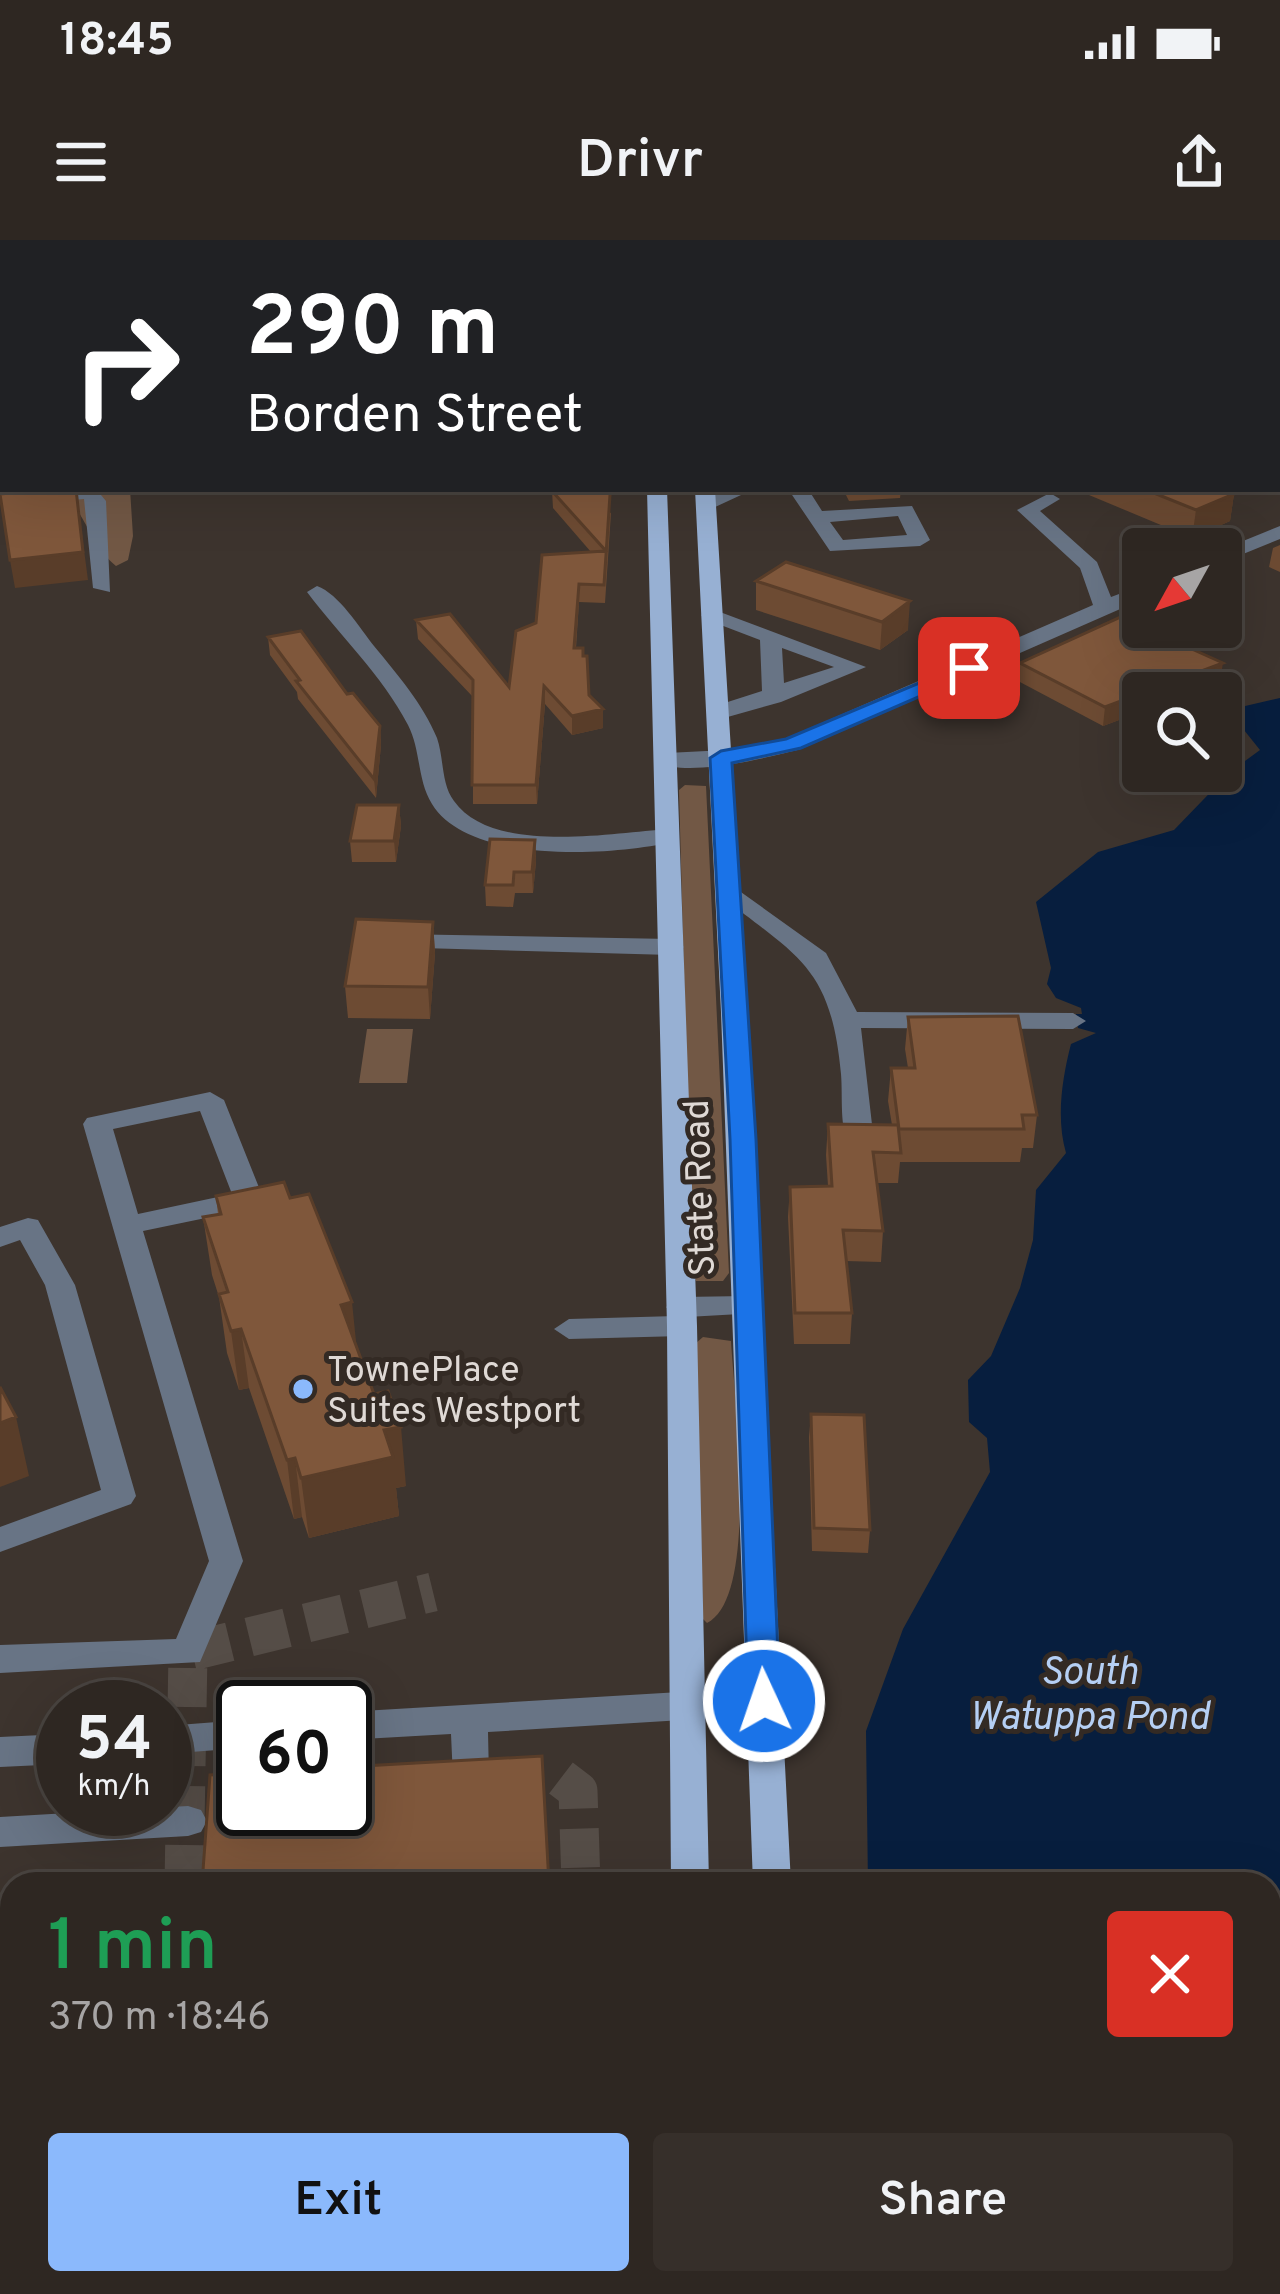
<!DOCTYPE html>
<html lang="en">
<head>
<meta charset="utf-8">
<style>
  :root { --surface:#2e2722; --page:#362f2a; --text:#f1f3f6; --muted:#a7a5a5; --line:#494440; --accent:#8bb9fc }
  body { margin:0; font-family:Overpass,sans-serif; background:var(--page); color:var(--text); height:100vh; display:flex; flex-direction:column; font-size:45px; white-space:nowrap }
  * { box-sizing:border-box; margin:0 }
  p { font-size:39px; color:var(--muted) }
  .icon { flex:none; width:66px; height:66px; fill:none; stroke:currentColor; stroke-width:2; stroke-linecap:round; stroke-linejoin:round }
  .map { position:relative; flex:1; overflow:hidden }
  .side { position:absolute; left:0px; top:1632px; width:1281px; height:423px; display:flex; flex-direction:column; background:var(--surface); border-radius:36px 36px 0 0; box-shadow:0 12px 48px #0002,0 0 0 3px var(--line) }
  .side>* { flex:none }
  .banner { position:absolute; left:0px; top:0px; width:1281px; height:252px; box-shadow:0 12px 48px #0002,0 0 0 3px var(--line); background:#202124; color:#fff; overflow:hidden }
  .needle { width:78px; rotate:230deg }
  .buttons { position:absolute; left:1122px; top:288px; display:grid; gap:24px }
  .buttons a { display:grid; place-items:center; width:120px; height:120px; border-radius:12px; background:var(--surface); box-shadow:0 12px 48px #0002,0 0 0 3px var(--line); font-size:60px }
  .speed { position:absolute; left:36px; top:1440px; display:flex; gap:24px; font-size:60px; font-weight:700; text-align:center }
  .speed>* { display:grid; place-content:center; width:156px; height:156px; border-radius:50%; background:var(--surface); box-shadow:0 12px 48px #0002,0 0 0 3px var(--line); line-height:1 }
  .speed small { font-size:30px; font-weight:400 }
  .speed .limit { border:6px solid #111; border-radius:18px; background:#fff; color:#111 }
  .pin { position:absolute; display:grid; place-items:center; width:102px; height:102px; color:#fff; margin:-51px; border-radius:24px; box-shadow:0 6px 18px #0006 }
  .me { position:absolute; width:132px; margin:-66px; rotate:357deg; stroke-linejoin:round; filter:drop-shadow(0 0 9px #0008) }
  .turn { display:flex; align-items:center; gap:42px; height:252px; padding:0 48px; font-size:54px }
  .turn .icon { width:156px; height:156px; stroke-width:2.5 }
  .turn b { display:block; font-size:84px; line-height:102px }
  .round { display:grid; place-items:center; flex:none; width:126px; height:126px; border-radius:12px; background:var(--page) }
  .head { display:flex; align-items:center; justify-content:space-between; height:204px; padding:0 48px }
  h1 { font-size:72px; font-weight:600; line-height:90px; color:#1e9e55 }
  .action { display:flex; gap:24px; margin-top:auto; padding:24px 48px }
  .action a { flex:1; height:138px; border-radius:12px; background:var(--accent); color:#111; font-size:48px; font-weight:600; line-height:138px; text-align:center }
  .action a+a { background:var(--page); color:var(--text) }
  .status { display:flex; justify-content:space-between; align-items:center; height:84px; padding:0 60px; background:var(--surface); direction:ltr }
  .status svg { height:33px; fill:currentColor }
  header { display:flex; justify-content:space-between; align-items:center; height:156px; padding:0 48px; background:var(--surface); font-size:54px; font-weight:600 }
  .map>svg:first-child { display:block }
  .green { fill:#725845 }
  .water { fill:#071e3e }
  .lines { fill:none; stroke-linecap:round; stroke-linejoin:round }
  .minor-tunnel { stroke:#554d47; stroke-width:39; stroke-dasharray:39 20; stroke-linecap:butt }
  .minor { fill:#687485; fill-rule:evenodd }
  .major { fill:#97b0d3; fill-rule:evenodd }
  .wall { fill:#6d4b33 }
  .shaded-wall { fill:#593d29 }
  .building { fill:#7f573b; stroke:#593d29; stroke-width:3 }
  .route { fill:#1a73e8; stroke:#114b97; stroke-width:3 }
  .poi-dot { fill:#8bb9fc; stroke:#332a24; stroke-width:4.5 }
  .labels { text-anchor:middle; stroke-width:10; stroke-linejoin:round; paint-order:stroke }
  .street-label { font-size:36px; fill:#dfd9d5; stroke:#332a24 }
  .poi-label { font-size:36px; fill:#dfd9d5; stroke:#332a24; text-anchor:start }
  .water-label { font-size:39px; font-style:italic; fill:#b5cff4; stroke:#332a24 }
</style>
</head>
<body>
<div class="status"><b>18:45</b><svg viewBox="0 0 49 12"><path d="M0 12V9h3v3zM5 12V6h3v6zM10 12V3h3v9zM15 12V0h3v12zM26 1h20v11H26zM47 4h2v5h-2z"/></svg></div>
<header><svg class="icon" aria-label="menu" viewBox="0 0 24 24"><path d="M4 6h16M4 12h16M4 18h16"/></svg>Drivr<svg class="icon" aria-label="share" viewBox="0 0 24 24"><path d="M12 15V3M7 8l5-5 5 5M5 13v7h14v-7"/></svg></header>
<div class="map">
<svg width="1280" height="2054" viewBox="0 0 1280 2054">
  <rect width="100%" height="100%" fill="#3d342e"/>
  <path class="green" d="M 57,249 L 130,249 L 133,296 L 128,320 L 116,326 C 90,305 84,267 57,249 Z
    M 685,545 L 706,546 L 729,1033 L 723,1041 L 696,1041 L 692,1033 L 679,550 Z
    M 367,789 L 413,789 L 407,843 L 359,843 Z
    M 703,1097 L 731,1101 C 734,1156 760,1357 707,1383 L 703,1379 L 696,1103 Z"/>
  <path class="water" d="M 1280,458 L 1280,2054 L 1025,2054 L 1018,2043 L 1269,2043 L 1269,1644 L 868,1644 L 866,1491 L 903,1389 L 990,1232 L 987,1198 L 969,1182 L 968,1140 L 991,1116 L 1020,1048 L 1033,1000 L 1036,950 L 1066,913 C 1056,878 1062,839 1071,804 L 1096,793 L 1078,788 L 1076,774 L 1082,774 L 1081,768 L 1056,758 L 1047,744 L 1051,728 L 1036,662 L 1098,612 L 1174,590 L 1230,532 L 1260,510 L 1228,470 Z"/>
  <g class="lines">
    <path class="minor-tunnel" d="M 503,1537 L 557,1535 L 578,1551 L 581,1644
      M 184,1644 L 188,1412 L 433,1352
      M 243,2043 L 253,2054
      M 593,2043 L 593,2054"/>
    <path class="minor" d="M 841,0 L 861,0 L 863,3 L 843,3 Z
      M 1001,0 L 1021,0 L 1023,3 L 1003,3 Z
      M 1278,74 L 1280,74 L 1278,85 Z
      M 3,218 L 3,230 L 0,231 L 0,219 Z
      M 17,249 L 96,249 L 106,261 L 110,352 L 93,348 L 84,259 L 53,262 Z
      M 727,249 L 754,249 L 713,268 L 696,264 Z
      M 788,249 L 808,249 L 822,271 L 912,266 L 930,300 L 920,306 L 830,311 ZM 898,276 L 907,295 L 843,300 L 830,282 Z
      M 1050,253 L 1060,259 L 1040,271 L 1097,322 L 1111,357 L 1143,345 L 1143,359 L 801,509 C 770,517 680,540 655,520 L 667,513 L 746,509 L 785,499 L 1093,365 L 1080,328 L 1017,270 Z
      M 1280,286 L 1280,299 L 1221,323 L 1221,310 Z
      M 317,346 C 339,354 359,387 374,406 C 397,434 423,464 437,498 C 444,518 441,544 454,561 C 492,615 611,593 668,589 L 677,591 L 677,601 C 615,616 469,625 432,564 C 417,540 421,510 408,485 C 382,435 340,396 307,352 Z
      M 712,369 L 866,427 L 781,462 L 717,480 L 709,478 L 709,468 L 762,451 L 760,400 L 705,379 L 701,375 ZM 782,408 L 834,427 L 784,443 Z
      M 731,645 L 826,713 L 857,772 L 1073,773 L 1086,781 L 1073,789 L 861,788 L 874,902 L 870,908 L 850,908 C 839,888 843,857 841,834 C 831,728 800,718 722,657 L 719,652 L 722,647 Z
      M 395,694 L 671,699 L 684,707 L 671,715 L 386,707 L 382,702 L 386,697 Z
      M 210,852 L 224,860 L 264,960 L 249,969 L 143,991 L 243,1321 L 200,1422 L 0,1433 L 0,1405 L 176,1399 L 209,1321 L 83,884 L 87,878 ZM 200,871 L 232,954 L 138,974 L 113,889 Z
      M 28,978 L 38,980 L 75,1045 L 136,1256 L 131,1264 L 0,1312 L 0,1287 L 101,1250 L 45,1045 L 20,1000 L 0,1007 L 0,987 Z
      M 747,1056 L 758,1059 L 762,1066 L 758,1073 L 687,1077 L 697,1086 L 682,1096 L 569,1099 L 554,1089 L 569,1079 L 676,1076 L 666,1067 L 681,1057 Z
      M 764,1447 L 777,1451 L 782,1461 L 777,1471 L 764,1475 L 488,1492 L 489,1538 L 484,1549 L 471,1553 L 458,1549 L 453,1538 L 451,1494 L 345,1500 L 345,1472 Z
      M 243,1480 L 243,1508 L 165,1514 L 165,1486 Z
      M 63,1494 L 63,1524 L 0,1527 L 0,1497 Z
      M 188,1566 L 201,1570 L 207,1581 L 201,1592 L 188,1596 L 0,1607 L 0,1577 Z
      M 0,1748 L 12,1752 L 12,1796 L 0,1791 Z
      M 842,2043 L 886,2043 L 887,2054 L 843,2054 Z
      M 890,2043 L 937,2043 L 942,2054 L 895,2054 Z"/>
    <path class="major" d="M 637,0 L 653,0 L 653,3 L 637,3 Z
      M 681,0 L 697,0 L 697,3 L 681,3 Z
      M 647,249 L 667,249 L 697,1086 L 709,1644 L 671,1644 L 667,1086 Z
      M 695,249 L 715,249 L 747,772 L 791,1644 L 753,1644 L 721,772 Z
      M 669,2043 L 713,2043 L 714,2054 L 670,2054 Z
      M 775,2043 L 819,2043 L 820,2054 L 776,2054 Z"/>
  </g>
  <path class="wall" d="M 843,249 L 901,249 L 900,258 L 849,261 Z
    M 1089,249 L 1223,249 L 1234,254 L 1230,281 L 1192,298 L 1089,255 Z
    M 552,251 L 611,273 L 605,363 L 579,362 L 576,408 L 589,455 L 603,488 L 572,495 L 545,464 L 537,564 L 473,564 L 473,457 L 418,399 L 416,380 L 509,447 L 536,383 L 591,312 L 553,268 Z
    M 1280,305 L 1280,332 L 1269,327 L 1273,308 Z
    M 756,341 L 908,390 L 880,410 L 756,370 Z
    M 268,397 L 347,454 L 380,486 L 381,505 L 376,558 L 298,459 L 297,452 L 270,415 Z
    M 1020,423 L 1220,441 L 1143,453 L 1143,471 L 1103,486 L 1018,441 Z
    M 399,565 L 401,586 L 396,622 L 352,622 L 350,601 Z
    M 535,600 L 536,621 L 533,653 L 515,653 L 513,667 L 486,666 L 485,645 Z
    M 433,682 L 435,713 L 430,779 L 348,778 L 345,746 Z
    M 908,777 L 1037,875 L 1033,908 L 1022,908 L 1020,922 L 900,922 L 898,943 L 877,943 L 883,991 L 881,1022 L 846,1021 L 852,1073 L 850,1104 L 794,1104 L 788,977 L 790,947 L 828,946 L 826,915 L 828,884 L 892,885 L 888,861 L 891,828 L 908,828 L 905,809 Z
    M 216,956 L 356,1107 L 406,1246 L 396,1248 L 399,1276 L 309,1298 L 302,1277 L 294,1279 L 249,1148 L 239,1150 L 227,1113 L 219,1057 L 212,1035 L 203,977 L 218,974 Z
    M 811,1174 L 870,1290 L 868,1313 L 812,1311 L 809,1197 Z
    M 305,2043 L 563,2043 L 376,2054 L 307,2054 Z"/>
  <path class="shaded-wall" d="M 76,249 L 88,340 L 15,348 L 10,320 Z
    M 1234,254 L 1230,281 L 1192,298 L 1196,270 Z
    M 910,361 L 908,390 L 880,410 L 882,382 Z
    M 1223,423 L 1220,441 L 1189,453 L 1143,453 L 1143,471 L 1103,486 L 1105,467 Z
    M 544,446 L 545,464 L 537,564 L 536,545 Z
    M 603,469 L 603,488 L 572,495 L 572,476 Z
    M 380,486 L 381,505 L 376,558 L 374,539 Z
    M 399,565 L 401,586 L 396,622 L 394,601 Z
    M 535,600 L 536,621 L 533,653 L 532,632 Z
    M 433,682 L 435,713 L 430,779 L 428,747 Z
    M 352,1062 L 358,1121 L 341,1065 Z
    M 241,1089 L 249,1148 L 239,1150 L 231,1091 Z
    M 16,1177 L 29,1236 L 0,1247 L 0,1183 Z
    M 401,1187 L 406,1246 L 396,1248 L 399,1276 L 309,1298 L 301,1238 L 384,1190 Z
    M 295,1218 L 302,1277 L 294,1279 L 287,1220 Z"/>
  <path class="building" d="M 739,0 L 823,0 L 824,3 L 739,3 Z
    M 51,249 L 76,249 L 83,312 L 10,320 L 0,254 Z
    M 562,249 L 605,249 L 610,255 L 604,345 L 579,344 L 574,408 L 583,408 L 583,416 L 587,416 L 589,455 L 603,469 L 572,476 L 544,446 L 536,545 L 472,545 L 473,440 L 416,380 L 450,374 L 509,447 L 516,391 L 536,383 L 542,315 L 606,311 L 552,251 Z
    M 1144,249 L 1223,249 L 1234,254 L 1196,270 Z
    M 786,322 L 910,361 L 882,382 L 756,341 Z
    M 1123,376 L 1143,385 L 1143,387 L 1223,423 L 1105,467 L 1020,423 Z
    M 301,391 L 347,454 L 353,453 L 380,486 L 374,539 L 296,441 L 300,440 L 268,397 Z
    M 357,565 L 399,565 L 394,601 L 350,601 Z
    M 490,599 L 535,600 L 532,632 L 514,632 L 513,645 L 485,645 Z
    M 356,679 L 433,682 L 428,747 L 345,746 Z
    M 1018,776 L 1037,875 L 1022,875 L 1024,889 L 899,889 L 891,828 L 915,828 L 908,777 Z
    M 828,884 L 898,885 L 901,913 L 873,912 L 883,991 L 843,990 L 852,1073 L 795,1073 L 790,947 L 832,946 Z
    M 284,942 L 290,958 L 309,954 L 352,1062 L 341,1065 L 374,1154 L 388,1151 L 401,1187 L 384,1190 L 393,1217 L 301,1238 L 295,1218 L 287,1220 L 241,1089 L 231,1091 L 219,1054 L 228,1052 L 203,977 L 221,974 L 216,956 Z
    M 0,1147 L 16,1177 L 0,1183 Z
    M 811,1174 L 864,1175 L 870,1290 L 814,1288 Z
    M 542,1516 L 549,1644 L 202,1644 L 210,1535 L 243,1533 L 243,1569 L 345,1569 L 345,1527 Z
    M 401,2043 L 563,2043 L 564,2054 L 401,2054 Z"/>
  <path class="route" d="M 969,422 L 979,428 L 976,432 L 801,508 L 732,523 L 756,899 L 780,1461 L 776,1470 L 764,1473 L 753,1470 L 748,1461 L 730,899 L 710,518 L 721,511 L 786,499 Z"/>
  <circle class="poi-dot" cx="303" cy="1149" r="12"/>
  <g class="labels">
    <g class="street-label">
      <text transform="translate(698 948) rotate(-92)" y="13">State Road</text>
    </g>
    <g class="poi-label">
      <text x="327" y="1141">TownePlace<tspan x="327" dy="41">Suites Westport</tspan></text>
    </g>
    <g class="water-label">
      <text x="1089" y="1444">South<tspan x="1089" dy="45">Watuppa Pond</tspan></text>
    </g>
  </g>
</svg>
<div class="buttons">
<a><svg class="needle" viewBox="-14 -14 28 28"><path d="M0-13l5 13h-10z" fill="#e53935"/><path d="M0 13l5-13h-10z" fill="#a7a5a5"/></svg></a>
<a><svg class="icon" aria-label="search" viewBox="0 0 24 24"><circle cx="10" cy="10" r="6"/><path d="M15 15l6 6"/></svg></a>
</div>
<div class="speed"><div>54<small>km/h</small></div><div class="limit">60</div></div>
<div class="pin" style="left:969px;top:428px;background:#d93025"><svg class="icon" aria-label="arrive" viewBox="0 0 24 24"><path d="M6 21V4h12l-3 4 3 4H6"/></svg></div>
<svg class="me" style="left:764px;top:1461px" viewBox="-20 -20 40 40"><circle r="17" fill="#1a73e8" stroke="#fff" stroke-width="3"/><path d="M0-11L8 9 0 5-8 9z" fill="#fff"/></svg>
<div class="banner">
<div class="turn"><svg class="icon" aria-label="right" viewBox="0 0 24 24"><path d="M7 20v-9h11M14 6l5 5-5 5"/></svg><div><b>290 m</b>Borden Street</div></div>
</div>
<section class="side">
<div class="head"><div><h1>1 min</h1><p>370 m · 18:46</p></div><a class="round" style="background:#d93025;color:#fff"><svg class="icon" aria-label="close" viewBox="0 0 24 24"><path d="M6 6l12 12M18 6L6 18"/></svg></a></div>
<div class="action"><a>Exit</a><a>Share</a></div>
</section>
</div>
</body>
</html>
